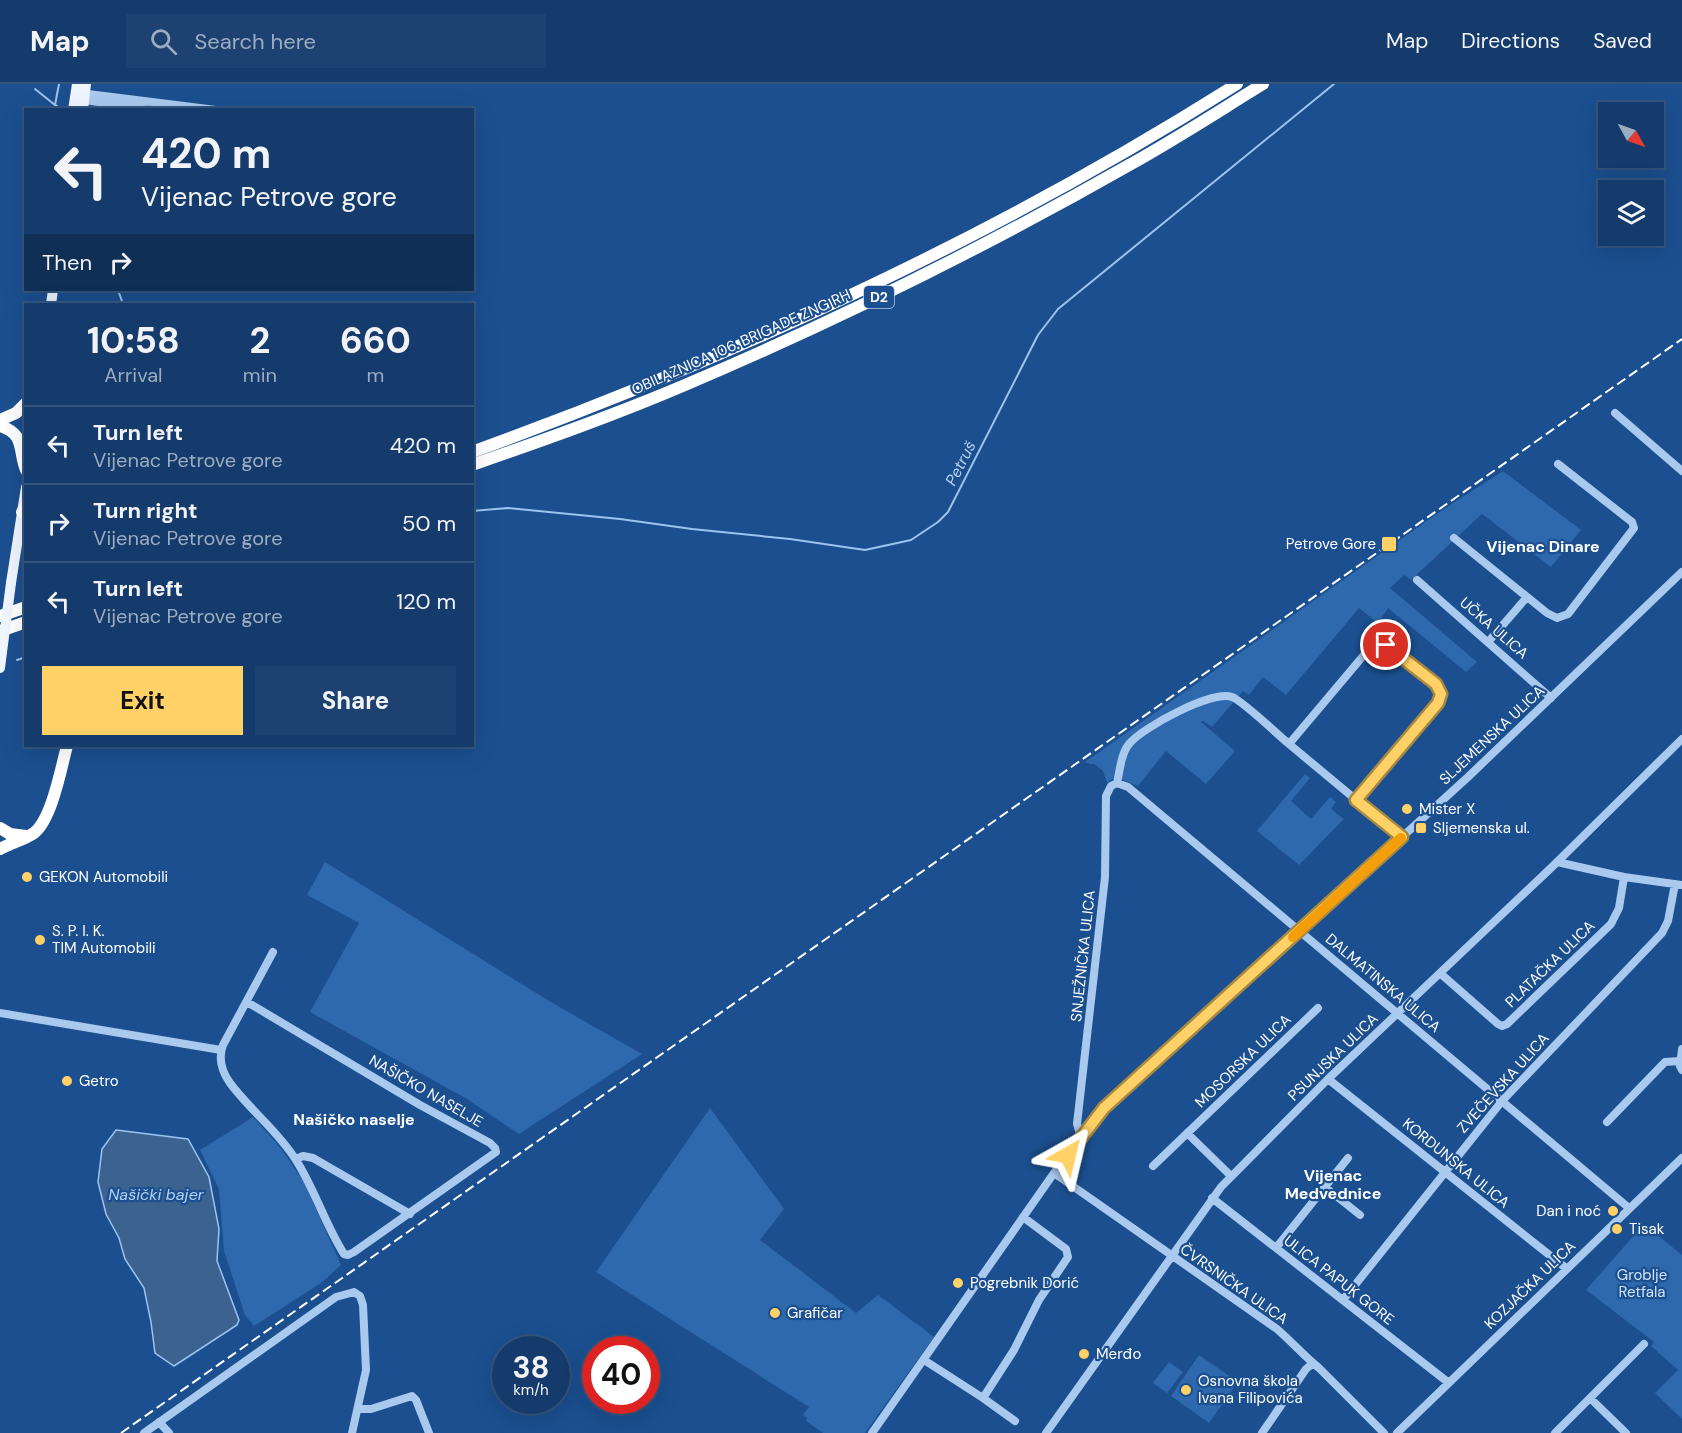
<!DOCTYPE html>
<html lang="en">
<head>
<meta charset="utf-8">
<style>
  :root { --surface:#143b6b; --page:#1d4271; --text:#f1f3f6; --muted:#9dadc1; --line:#33557e; --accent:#ffd166 }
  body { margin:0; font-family:"DM Sans",sans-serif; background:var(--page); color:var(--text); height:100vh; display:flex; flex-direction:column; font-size:22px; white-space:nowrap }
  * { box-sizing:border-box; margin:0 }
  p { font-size:20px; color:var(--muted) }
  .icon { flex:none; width:33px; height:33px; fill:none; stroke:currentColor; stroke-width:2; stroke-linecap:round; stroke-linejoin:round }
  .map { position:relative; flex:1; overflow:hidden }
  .side { position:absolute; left:24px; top:219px; width:450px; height:444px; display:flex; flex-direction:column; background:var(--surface); border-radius:0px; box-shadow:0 6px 24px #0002,0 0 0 2px var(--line) }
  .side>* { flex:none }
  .guide { position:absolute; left:24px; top:24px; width:450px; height:183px; border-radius:0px; box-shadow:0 6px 24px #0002,0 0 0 2px var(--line); background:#143b6b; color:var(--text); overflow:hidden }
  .needle { width:39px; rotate:130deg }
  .fabs { position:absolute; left:1598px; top:18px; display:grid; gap:12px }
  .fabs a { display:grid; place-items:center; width:66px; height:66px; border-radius:0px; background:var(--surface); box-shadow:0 6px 24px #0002,0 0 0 2px var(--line); font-size:30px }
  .speed { position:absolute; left:492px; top:1252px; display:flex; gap:12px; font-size:30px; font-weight:700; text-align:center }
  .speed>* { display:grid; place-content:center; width:78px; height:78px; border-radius:50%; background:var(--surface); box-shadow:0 6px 24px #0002,0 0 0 2px var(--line); line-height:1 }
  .speed small { font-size:15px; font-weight:400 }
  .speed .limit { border:9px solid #d22; background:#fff; color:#111 }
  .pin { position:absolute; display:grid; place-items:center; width:51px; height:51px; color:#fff; margin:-26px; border:3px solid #fff; border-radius:50%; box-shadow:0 2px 6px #0007 }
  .me { position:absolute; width:66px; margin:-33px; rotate:37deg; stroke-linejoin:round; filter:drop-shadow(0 0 4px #0008) }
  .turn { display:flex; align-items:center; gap:21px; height:126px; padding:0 18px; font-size:27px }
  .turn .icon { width:78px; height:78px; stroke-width:2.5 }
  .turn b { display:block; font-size:42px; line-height:51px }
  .then { display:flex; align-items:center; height:57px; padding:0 18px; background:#0003; gap:12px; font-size:22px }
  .eta { display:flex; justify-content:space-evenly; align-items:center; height:102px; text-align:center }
  .eta b { font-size:36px; font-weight:700; line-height:42px }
  .button { display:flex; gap:12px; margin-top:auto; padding:12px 18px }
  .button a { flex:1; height:69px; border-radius:0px; background:var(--accent); color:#111; font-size:24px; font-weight:700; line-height:69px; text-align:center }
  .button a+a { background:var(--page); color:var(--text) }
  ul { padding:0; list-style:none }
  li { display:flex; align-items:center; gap:18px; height:78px; padding:0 18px; border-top:2px solid var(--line) }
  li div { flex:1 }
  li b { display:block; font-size:22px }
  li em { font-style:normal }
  header { display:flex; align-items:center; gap:36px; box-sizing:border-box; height:84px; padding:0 30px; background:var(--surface); border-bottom:2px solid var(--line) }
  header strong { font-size:28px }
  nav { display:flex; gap:33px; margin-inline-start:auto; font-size:21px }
  .search { width:420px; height:54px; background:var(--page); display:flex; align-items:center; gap:15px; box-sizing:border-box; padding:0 21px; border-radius:0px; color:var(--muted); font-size:22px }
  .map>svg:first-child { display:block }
  .green { fill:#2e69ad }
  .water { fill:#3c6290; stroke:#9cc4f0; stroke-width:1.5 }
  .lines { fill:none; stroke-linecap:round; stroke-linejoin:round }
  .stream { stroke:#9cc4f0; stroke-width:2 }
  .minor { stroke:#a9c9ee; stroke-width:8 }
  .major { stroke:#f0f6ff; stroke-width:10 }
  .highway { stroke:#fff; stroke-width:12 }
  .rail { stroke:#fff; stroke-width:2; stroke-dasharray:10 4.5; stroke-linecap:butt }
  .major-bridge { stroke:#f0f6ff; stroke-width:10 }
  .route-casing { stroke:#a68842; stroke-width:15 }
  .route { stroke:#ffd166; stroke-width:10 }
  .slow { stroke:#f59e0b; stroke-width:10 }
  .poi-dot { fill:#ffd166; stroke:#1b4f8f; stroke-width:2 }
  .labels { text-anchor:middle; stroke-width:4.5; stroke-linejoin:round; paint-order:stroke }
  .shield { fill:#1b4f8f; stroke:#bbcadd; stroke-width:1.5 }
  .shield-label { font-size:14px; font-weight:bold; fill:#fff }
  .street-label { font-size:15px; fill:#fff; stroke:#1b4f8f }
  .poi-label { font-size:15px; fill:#fff; stroke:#1b4f8f; text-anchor:start }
  .park-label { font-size:15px; fill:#cfe3fa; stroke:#1b4f8f }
  .water-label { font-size:16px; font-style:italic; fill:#b5d3f5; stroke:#1b4f8f }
  .neighbourhood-label { font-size:16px; font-weight:bold; fill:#fff; stroke:#1b4f8f }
</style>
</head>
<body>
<header>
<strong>Map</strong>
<div class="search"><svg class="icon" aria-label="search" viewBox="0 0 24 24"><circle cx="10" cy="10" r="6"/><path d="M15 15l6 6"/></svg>Search here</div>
<nav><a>Map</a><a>Directions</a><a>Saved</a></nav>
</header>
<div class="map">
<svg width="1682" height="1349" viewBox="0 0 1682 1349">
  <rect width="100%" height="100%" fill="#1b4f8f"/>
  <path class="green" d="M 1503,387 L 1581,446 L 1551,483 L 1482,430 L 1411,496 L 1404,491 L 1390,504 L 1477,578 L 1466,588 L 1388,524 L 1378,539 L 1359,524 L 1286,611 L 1263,593 L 1249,611 L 1243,607 L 1212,643 L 1203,637 L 1201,638 L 1235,667 L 1206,700 L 1166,667 L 1138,702 L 1116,693 L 1107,699 L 1103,687 L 1094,680 L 1090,680 L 1085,678 L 1441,427 Z
    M 1305,690 L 1310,694 L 1291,717 L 1311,735 L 1330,713 L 1336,718 L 1331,725 L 1344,735 L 1299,781 L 1257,747 Z
    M 325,778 L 549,917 L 642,970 L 519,1050 L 467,1015 L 310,928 L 359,839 L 307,811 Z
    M 710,1024 L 784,1125 L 760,1156 L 856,1229 L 878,1211 L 934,1253 L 865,1349 L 823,1349 L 806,1337 L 807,1334 L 803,1331 L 809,1323 L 596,1188 Z
    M 253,1033 L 280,1063 L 304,1098 L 341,1181 L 321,1199 L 254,1242 L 245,1231 L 224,1167 L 219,1105 L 200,1066 Z
    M 1644,1140 L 1682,1171 L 1682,1335 L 1655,1309 L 1678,1286 L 1651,1262 L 1654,1258 L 1586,1206 Z
    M 1199,1271 L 1238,1298 L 1209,1339 L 1171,1312 Z
    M 1169,1278 L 1183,1288 L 1167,1309 L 1153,1299 Z"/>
  <path class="water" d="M 116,1046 L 188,1055 L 209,1093 L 219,1145 L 217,1177 L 239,1236 L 237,1241 L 174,1282 L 155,1269 L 151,1238 L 144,1204 L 125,1175 L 119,1154 L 106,1130 L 98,1098 L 102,1065 Z"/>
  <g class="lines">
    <path class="stream" d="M 35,5 L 55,21
      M 57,22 L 55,21 L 59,0
      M 118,206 L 123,220
      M 472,427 L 508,424 L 620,435 L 692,445 L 790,455 L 865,466 L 911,456 L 938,438 L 948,428 L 1038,251 L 1058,225 L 1334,0
      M 17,576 L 26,573"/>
    <path class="minor" d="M 80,9 L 216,26
      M 79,15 L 149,26
      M 1615,329 L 1682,387
      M 1454,454 L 1547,529 L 1557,534 L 1568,530 L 1634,444 L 1632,438 L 1558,380
      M 1417,496 L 1551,614
      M 1489,557 L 1527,513
      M 1117,699 L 1128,703 L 1629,1124
      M 1117,699 C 1120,686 1121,670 1129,660 C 1143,643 1212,606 1232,613 C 1243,617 1278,651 1289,660
      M 1356,716 L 1441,615 L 1439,605 L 1436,600 L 1386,561 L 1375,561 L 1369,565 L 1289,660 C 1326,691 1364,722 1402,754
      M 1557,778 L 1624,793 L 1682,801
      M 1441,890 L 1498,940 L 1502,942 L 1507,940 L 1611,840 L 1619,824 L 1624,793
      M 247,918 L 420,1021 L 490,1059 L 495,1064 L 496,1068 L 354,1168 L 348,1171 L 344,1170 C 325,1140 315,1106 296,1076 C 278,1047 250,1026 230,999 C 222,988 218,975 223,961 L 273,868
      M 0,929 L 221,966
      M 1682,965 L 1680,982 L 1682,986
      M 1328,995 L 1567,1185
      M 1607,1038 L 1665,978 L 1680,977
      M 1187,1049 L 1231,1092
      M 1081,1053 L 1077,1040 L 1105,793 L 1106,712 L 1111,702 L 1117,699
      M 296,1075 L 303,1072 L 313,1074 L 410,1130
      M 1153,1082 L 1318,924
      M 1054,1089 L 1277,1245 C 1292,1258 1305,1273 1319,1284 L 1384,1349
      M 1325,1103 L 1360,1131
      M 1212,1114 L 1449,1299
      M 1276,1164 L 1348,1074
      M 1343,1216 L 1502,1017 L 1662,849 L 1668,837 L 1675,800
      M 924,1276 L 983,1314 L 1014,1266 L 1039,1216 L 1068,1173 L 1066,1165 L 1023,1133
      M 983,1314 L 1015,1337
      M 1590,1314 L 1626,1349
      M 359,1325 L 371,1325 L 412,1312 L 416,1316 L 429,1349
      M 159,1338 L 169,1349
      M 144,1349 L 336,1213 L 354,1208 L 360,1212 L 363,1221 L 366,1286 L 352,1349
      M 872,1349 L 1054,1089 L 1104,1024 L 1468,693 L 1682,488
      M 1046,1349 L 1221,1103 L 1328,995 L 1552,783 L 1682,655
      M 1262,1349 L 1306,1285 L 1312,1280
      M 1397,1349 L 1682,1074
      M 1555,1349 L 1644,1260"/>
    <path class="major" d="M 73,26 L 77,0
      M 83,26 L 86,0
      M 51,220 L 53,206
      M 11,499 L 26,403
      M 0,584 L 2,568"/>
    <path class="highway" d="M 0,336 L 16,329 L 26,319
      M 0,342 C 26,350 18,367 26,386
      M 472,368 C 739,271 997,152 1237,0
      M 472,381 C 544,356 615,331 685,301 C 838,236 987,162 1131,80 C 1176,55 1219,27 1263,0
      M 22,428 L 26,422
      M 0,532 L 26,523
      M 0,547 L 26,538
      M 0,744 L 10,750 L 26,752
      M 0,765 C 10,759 24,756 34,749 C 52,735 61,684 67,662"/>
    <path class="rail" d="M 121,1349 L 1682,255"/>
    <path class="major-bridge" d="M 2,568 L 11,499"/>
  </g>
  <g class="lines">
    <g class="route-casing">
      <path id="route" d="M 1068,1071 L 1104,1024 L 1402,753 L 1356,716 L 1438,619 L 1441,610 L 1436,600 L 1386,561"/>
    </g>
    <use href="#route" class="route"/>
    <path class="slow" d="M 1293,853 L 1401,754"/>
  </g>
  <g class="poi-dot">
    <rect x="1381" y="452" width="16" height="16" rx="3"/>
    <circle cx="1407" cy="725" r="6"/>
    <rect x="1415" y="738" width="12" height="12" rx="3"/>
    <circle cx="27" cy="793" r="6"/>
    <circle cx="40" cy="856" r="6"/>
    <circle cx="67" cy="997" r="6"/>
    <circle cx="1613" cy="1127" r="6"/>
    <circle cx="1617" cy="1145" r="6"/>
    <circle cx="958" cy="1199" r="6"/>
    <circle cx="775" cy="1229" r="6"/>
    <circle cx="1084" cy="1270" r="6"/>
    <circle cx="1186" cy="1306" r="6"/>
  </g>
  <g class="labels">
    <rect class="shield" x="864" y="202" width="30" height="22" rx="4.5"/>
    <g class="shield-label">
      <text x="879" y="218">D2</text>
    </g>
    <g class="street-label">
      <text transform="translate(741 258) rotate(-24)" y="5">OBILAZNICA 106. BRIGADE ZNG RH</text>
      <text transform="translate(1494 544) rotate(41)" y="5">UČKA ULICA</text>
      <text transform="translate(1492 651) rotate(-43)" y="5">SLJEMENSKA ULICA</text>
      <text transform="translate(1083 872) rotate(-84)" y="5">SNJEŽNIČKA ULICA</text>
      <text transform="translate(1550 880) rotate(-44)" y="5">PLATAČKA ULICA</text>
      <text transform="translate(1383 899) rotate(40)" y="5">DALMATINSKA ULICA</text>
      <text transform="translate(1333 973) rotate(-44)" y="5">PSUNJSKA ULICA</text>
      <text transform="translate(1243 977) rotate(-44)" y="5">MOSORSKA ULICA</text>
      <text transform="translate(1503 999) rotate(-48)" y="5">ZVEČEVSKA ULICA</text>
      <text transform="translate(426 1007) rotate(30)" y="5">NAŠIČKO NASELJE</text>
      <text transform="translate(1456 1079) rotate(39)" y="5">KORDUNSKA ULICA</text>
      <text transform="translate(1339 1196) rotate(38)" y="5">ULICA PAPUK GORE</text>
      <text transform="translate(1234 1200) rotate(35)" y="5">ČVRSNIČKA ULICA</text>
      <text transform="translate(1530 1201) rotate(-44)" y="5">KOZJAČKA ULICA</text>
    </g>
    <g class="poi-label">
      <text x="1376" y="465" text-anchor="end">Petrove Gore</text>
      <text x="1419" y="730">Mister X</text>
      <text x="1433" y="749">Sljemenska ul.</text>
      <text x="39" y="798">GEKON Automobili</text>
      <text x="52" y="852">S. P. I. K.<tspan x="52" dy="17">TIM Automobili</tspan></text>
      <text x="79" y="1002">Getro</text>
      <text x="1601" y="1132" text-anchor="end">Dan i noć</text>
      <text x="1629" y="1150">Tisak</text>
      <text x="970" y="1204">Pogrebnik Dorić</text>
      <text x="787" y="1234">Grafičar</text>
      <text x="1096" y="1275">Merđo</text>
      <text x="1198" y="1302">Osnovna škola<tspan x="1198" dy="17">Ivana Filipovića</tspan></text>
    </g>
    <g class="park-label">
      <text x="1642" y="1196">Groblje<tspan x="1642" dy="17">Retfala</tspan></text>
    </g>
    <g class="water-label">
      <text transform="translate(960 379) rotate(-63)" y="6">Petruš</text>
      <text x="156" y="1116">Našički bajer</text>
    </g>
    <g class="neighbourhood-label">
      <text x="1543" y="468">Vijenac Dinare</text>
      <text x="354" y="1041">Našičko naselje</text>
      <text x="1333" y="1097">Vijenac<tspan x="1333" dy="18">Medvednice</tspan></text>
    </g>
  </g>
</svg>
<div class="fabs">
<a><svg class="needle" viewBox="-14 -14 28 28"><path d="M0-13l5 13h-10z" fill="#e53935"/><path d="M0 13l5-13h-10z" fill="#9dadc1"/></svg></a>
<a><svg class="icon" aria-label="layers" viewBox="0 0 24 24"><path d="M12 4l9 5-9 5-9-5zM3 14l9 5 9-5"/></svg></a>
</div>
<div class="speed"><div>38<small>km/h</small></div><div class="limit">40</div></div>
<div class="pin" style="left:1386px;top:561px;background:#d93025"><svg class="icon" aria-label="arrive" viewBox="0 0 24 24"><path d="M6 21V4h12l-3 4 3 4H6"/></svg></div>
<svg class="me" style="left:1068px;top:1071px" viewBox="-20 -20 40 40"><path d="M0-17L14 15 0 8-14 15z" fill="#ffd166" stroke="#fff" stroke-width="4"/></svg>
<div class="guide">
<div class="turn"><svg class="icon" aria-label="left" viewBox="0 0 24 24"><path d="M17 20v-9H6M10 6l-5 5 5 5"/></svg><div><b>420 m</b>Vijenac Petrove gore</div></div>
<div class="then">Then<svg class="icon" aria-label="right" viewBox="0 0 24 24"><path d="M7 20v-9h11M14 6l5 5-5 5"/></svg></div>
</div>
<section class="side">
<div class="eta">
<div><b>10:58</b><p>Arrival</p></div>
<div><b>2</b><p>min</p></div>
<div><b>660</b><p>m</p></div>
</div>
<ul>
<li><svg class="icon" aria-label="left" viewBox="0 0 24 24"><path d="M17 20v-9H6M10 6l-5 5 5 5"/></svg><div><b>Turn left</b><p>Vijenac Petrove gore</p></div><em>420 m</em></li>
<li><svg class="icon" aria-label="right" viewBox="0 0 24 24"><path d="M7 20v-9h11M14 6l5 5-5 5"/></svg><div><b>Turn right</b><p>Vijenac Petrove gore</p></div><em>50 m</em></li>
<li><svg class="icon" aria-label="left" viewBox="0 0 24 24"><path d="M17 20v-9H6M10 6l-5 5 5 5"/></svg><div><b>Turn left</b><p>Vijenac Petrove gore</p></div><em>120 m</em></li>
</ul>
<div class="button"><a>Exit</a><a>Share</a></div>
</section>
</div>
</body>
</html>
